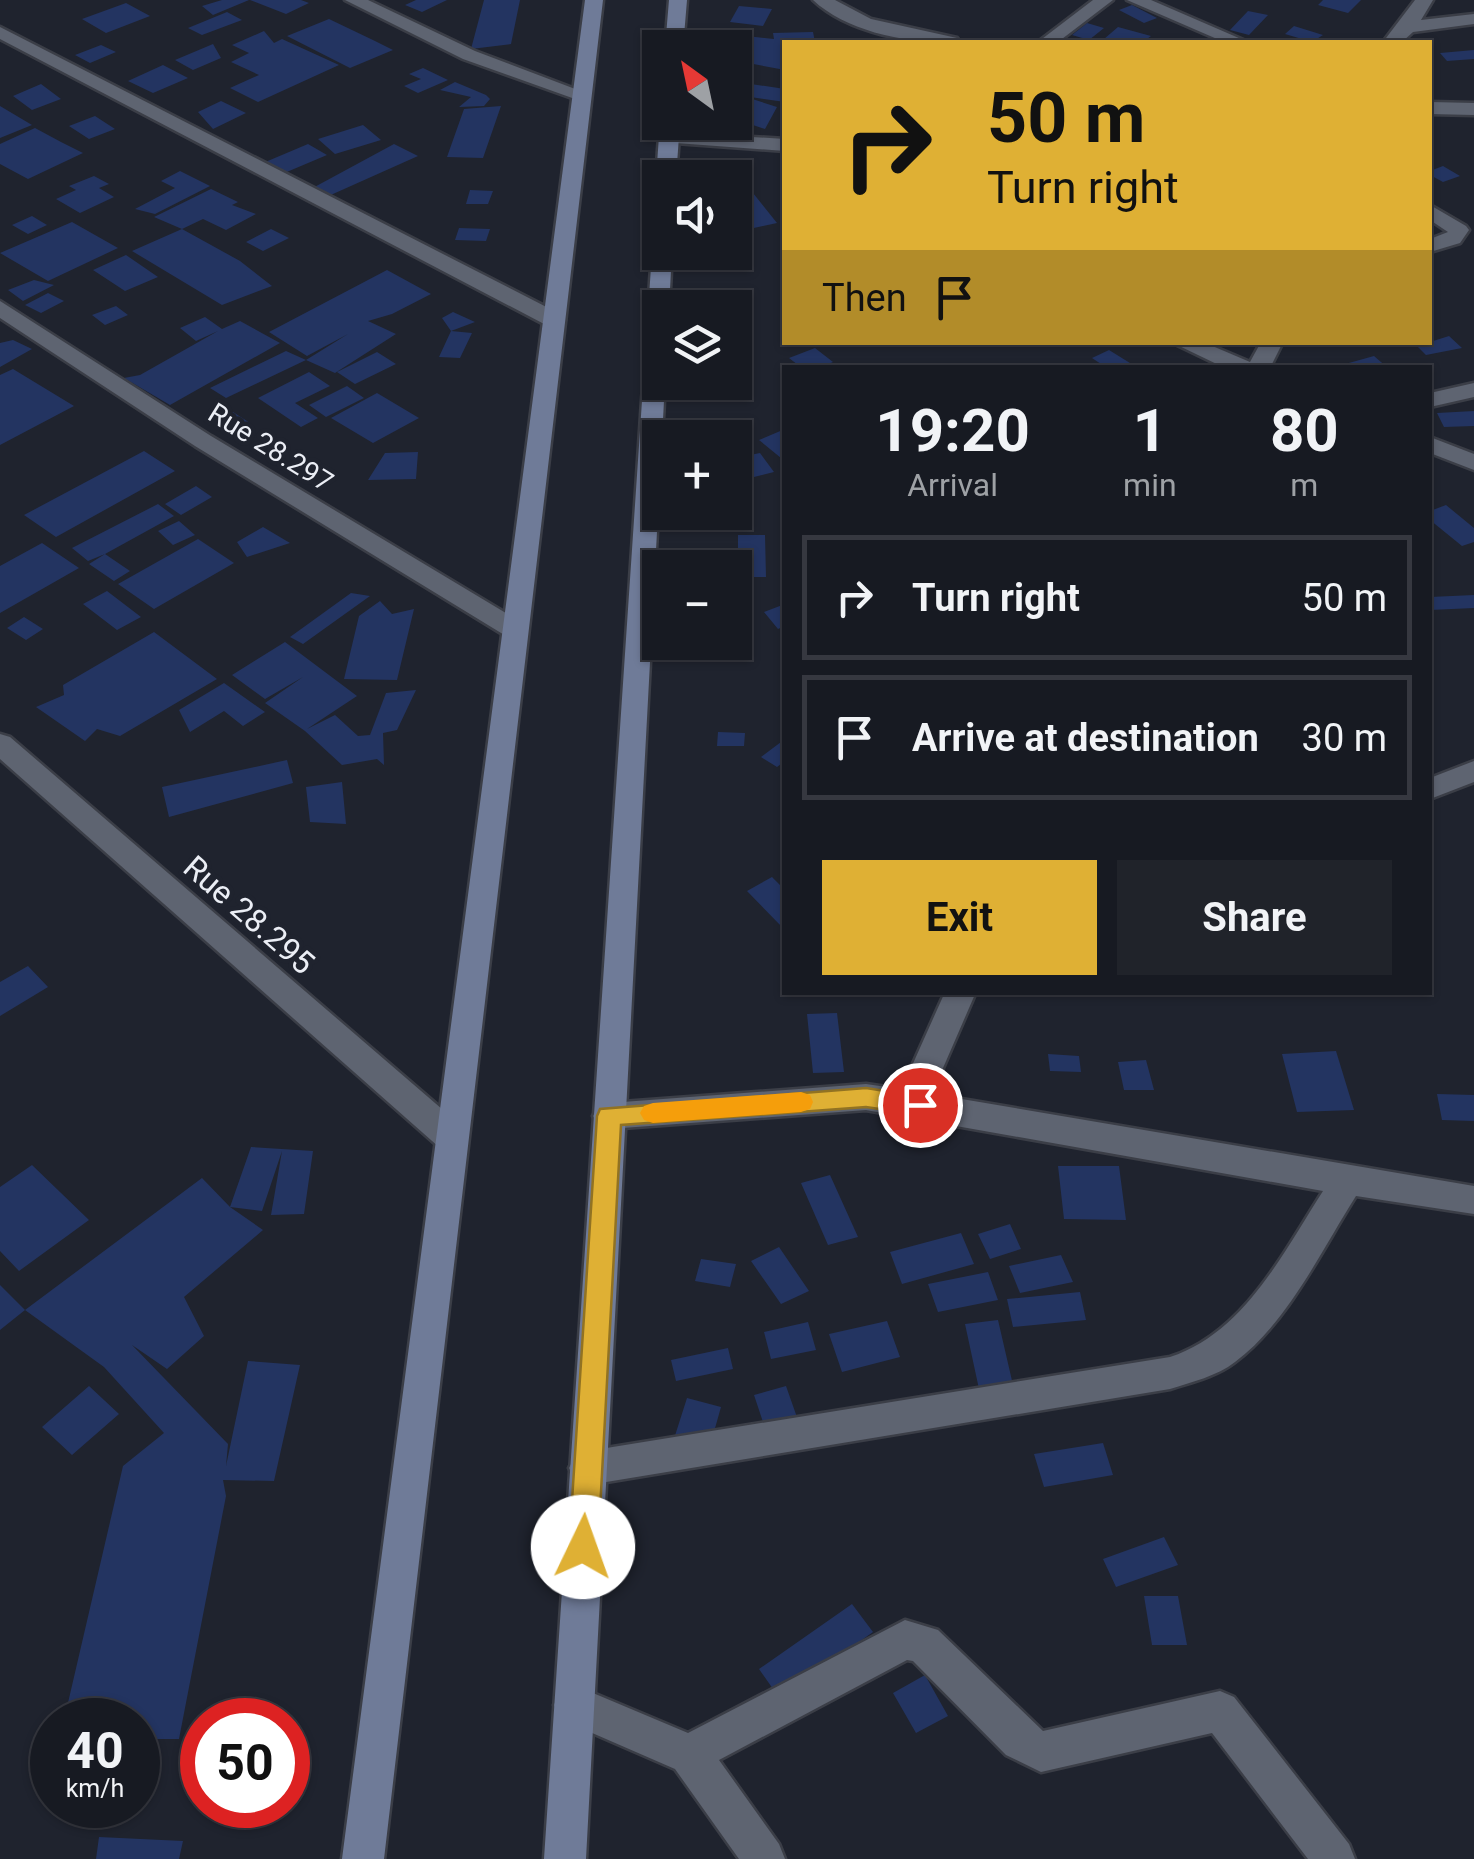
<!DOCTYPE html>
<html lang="en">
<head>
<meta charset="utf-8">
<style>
  :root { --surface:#171a22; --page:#20232a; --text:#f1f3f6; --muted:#9ea1a5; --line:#363840; --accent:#dfb034 }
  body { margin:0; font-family:Roboto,sans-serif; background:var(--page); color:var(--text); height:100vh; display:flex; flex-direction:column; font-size:38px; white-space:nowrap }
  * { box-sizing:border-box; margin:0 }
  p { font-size:32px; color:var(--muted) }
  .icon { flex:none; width:55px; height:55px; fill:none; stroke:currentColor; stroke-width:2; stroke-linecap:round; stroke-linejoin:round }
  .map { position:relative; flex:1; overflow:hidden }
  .sheet { position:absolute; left:782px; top:365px; width:650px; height:630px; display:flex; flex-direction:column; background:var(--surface); border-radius:0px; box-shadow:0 2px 8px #0004,0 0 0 2px var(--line) }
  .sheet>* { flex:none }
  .top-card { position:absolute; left:782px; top:40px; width:650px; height:305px; border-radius:0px; box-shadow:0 2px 8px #0004,0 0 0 2px var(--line); background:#dfb034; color:#111; overflow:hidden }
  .needle { width:65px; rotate:327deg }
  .fabs { position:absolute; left:642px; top:30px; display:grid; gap:20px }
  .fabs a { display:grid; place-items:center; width:110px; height:110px; border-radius:0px; background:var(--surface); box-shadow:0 2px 8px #0004,0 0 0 2px var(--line); font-size:50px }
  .speed { position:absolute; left:30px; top:1698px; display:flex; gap:20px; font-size:50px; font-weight:700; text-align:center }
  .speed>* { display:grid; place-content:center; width:130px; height:130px; border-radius:50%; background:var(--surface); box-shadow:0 2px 8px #0004,0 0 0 2px var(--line); line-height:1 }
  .speed small { font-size:25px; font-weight:400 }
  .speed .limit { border:15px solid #d22; background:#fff; color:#111 }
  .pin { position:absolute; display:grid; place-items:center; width:85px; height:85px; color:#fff; margin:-42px; border:5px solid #fff; border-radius:50%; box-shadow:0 2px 10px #0007 }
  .me { position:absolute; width:110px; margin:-55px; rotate:3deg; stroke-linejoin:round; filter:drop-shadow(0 0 8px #0008) }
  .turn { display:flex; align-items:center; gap:35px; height:210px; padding:0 40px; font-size:45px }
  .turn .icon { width:130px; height:130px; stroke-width:2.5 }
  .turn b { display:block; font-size:70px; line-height:85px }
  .then { display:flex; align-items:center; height:95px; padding:0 40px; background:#0003; gap:20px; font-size:38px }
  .eta { display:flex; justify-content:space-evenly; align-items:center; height:170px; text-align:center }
  .eta b { font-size:60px; font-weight:700; line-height:70px }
  .cta { display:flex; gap:20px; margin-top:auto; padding:20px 40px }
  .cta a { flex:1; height:115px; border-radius:0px; background:var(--accent); color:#111; font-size:40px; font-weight:700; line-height:115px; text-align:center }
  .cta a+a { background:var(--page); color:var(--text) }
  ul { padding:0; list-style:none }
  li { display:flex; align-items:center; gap:30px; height:125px; margin:0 20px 15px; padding:0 20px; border:5px solid var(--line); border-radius:0px }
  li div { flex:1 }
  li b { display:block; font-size:38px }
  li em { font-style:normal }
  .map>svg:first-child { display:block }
  .building { fill:#233461 }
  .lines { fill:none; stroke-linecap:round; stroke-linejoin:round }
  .street-casing { stroke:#3b3e47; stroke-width:5 }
  .secondary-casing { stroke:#3b3e47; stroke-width:5 }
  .street { fill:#5e6471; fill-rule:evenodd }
  .secondary { fill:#6f7b98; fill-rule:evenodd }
  .route { fill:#dfb034; stroke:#917222; stroke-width:2.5 }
  .slow { fill:#f59e0b }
  .labels { text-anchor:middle; stroke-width:9; stroke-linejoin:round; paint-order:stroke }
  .far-street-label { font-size:28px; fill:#ebeef5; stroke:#1f232e }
  .street-label { font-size:32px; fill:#ebeef5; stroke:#1f232e }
</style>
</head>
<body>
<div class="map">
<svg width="1474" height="1859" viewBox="0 0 1474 1859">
  <rect width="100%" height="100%" fill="#1f232e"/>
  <path class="building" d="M 222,0 L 249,0 L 213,15 L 202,6 Z
    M 250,0 L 301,0 L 309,3 L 286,14 Z
    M 416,0 L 447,0 L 422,12 L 405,5 Z
    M 484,0 L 520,0 L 511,44 L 471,49 Z
    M 1323,0 L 1361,0 L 1348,13 L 1318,5 Z
    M 126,3 L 150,16 L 106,33 L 82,19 Z
    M 1132,5 L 1157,18 L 1144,23 L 1119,10 Z
    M 739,6 L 772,9 L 763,26 L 730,22 Z
    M 1248,11 L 1268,15 L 1249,35 L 1230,30 Z
    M 227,12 L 242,20 L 202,35 L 188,28 Z
    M 329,19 L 375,41 L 393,50 L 350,68 L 287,36 Z
    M 1087,23 L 1104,28 L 1089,40 L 1072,35 Z
    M 1294,26 L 1323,35 L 1312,42 L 1285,34 Z
    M 1118,27 L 1151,36 L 1143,42 L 1104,39 Z
    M 264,31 L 274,43 L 282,39 L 339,65 L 258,102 L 230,88 L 259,75 L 231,62 L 249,53 L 232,45 Z
    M 813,32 L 815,42 L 785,42 L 785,70 L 748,63 L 747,36 L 774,39 L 773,33 Z
    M 213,44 L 221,58 L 193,70 L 175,60 Z
    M 101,45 L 116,52 L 90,63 L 75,55 Z
    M 1474,50 L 1474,59 L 1447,61 L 1440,53 Z
    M 163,65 L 188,78 L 153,93 L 128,81 Z
    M 423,68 L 448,80 L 418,93 L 404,86 L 421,79 L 409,74 Z
    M 455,82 L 486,95 L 490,99 L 484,106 L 459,107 L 471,97 L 440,90 Z
    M 41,84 L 61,99 L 32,110 L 13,96 Z
    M 751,84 L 785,89 L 785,102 L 743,96 Z
    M 743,96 L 777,107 L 765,129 L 735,119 Z
    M 221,101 L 246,113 L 213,129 L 198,112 Z
    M 0,106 L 32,125 L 0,138 Z
    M 501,106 L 483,158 L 447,157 L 464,109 Z
    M 95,116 L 115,129 L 89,139 L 69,126 Z
    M 363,125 L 381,140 L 335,154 L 318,139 Z
    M 35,128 L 61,142 L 83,153 L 28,179 L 0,164 L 0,144 Z
    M 308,144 L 327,155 L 282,174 L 263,163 Z
    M 394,144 L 418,156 L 324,198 L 309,190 Z
    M 1443,166 L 1460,176 L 1443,182 L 1430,175 L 1430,171 Z
    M 180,171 L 210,186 L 155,214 L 135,209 L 175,188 L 161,181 Z
    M 94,176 L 109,184 L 99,188 L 114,197 L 80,213 L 56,199 L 76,190 L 69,186 Z
    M 211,189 L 238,202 L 232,205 L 256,214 L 226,230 L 203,219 L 182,229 L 154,217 Z
    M 470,190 L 493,191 L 488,204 L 466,204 Z
    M 753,193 L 777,223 L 740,231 L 735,225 L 735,206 L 741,205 L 735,196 Z
    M 32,216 L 47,225 L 28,234 L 12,225 Z
    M 72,222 L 118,248 L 48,281 L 0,253 Z
    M 459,228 L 490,229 L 486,241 L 455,240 Z
    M 182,229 L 240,261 L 272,286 L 222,305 L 132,251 Z
    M 271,229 L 289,238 L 263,251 L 246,242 Z
    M 126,255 L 158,277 L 125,291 L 93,270 Z
    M 387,270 L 431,294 L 392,314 L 368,321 L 396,334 L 335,373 L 306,360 L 226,398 L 210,388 L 286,351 L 306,360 L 348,334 L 307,356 L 269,332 Z
    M 34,280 L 54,285 L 23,301 L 8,290 Z
    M 48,293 L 64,301 L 41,313 L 25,305 Z
    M 116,306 L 128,315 L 105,325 L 92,315 Z
    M 453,312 L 475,322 L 451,331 L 472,333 L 460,358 L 439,357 L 451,331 L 442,318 Z
    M 205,317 L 222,329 L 240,321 L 280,343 L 170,405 L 124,378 L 140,375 L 218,331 L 196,341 L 180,328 Z
    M 1449,336 L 1462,348 L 1426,355 L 1413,342 L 1430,342 Z
    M 13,340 L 32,349 L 0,367 L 0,343 Z
    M 815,348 L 833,362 L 819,368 L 802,368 L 789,358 Z
    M 1109,350 L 1138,368 L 1107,368 L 1092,358 Z
    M 377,352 L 396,364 L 355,384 L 337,372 Z
    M 1374,356 L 1388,368 L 1338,368 L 1338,366 Z
    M 13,369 L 74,406 L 0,445 L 0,375 Z
    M 309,372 L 330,386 L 295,403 L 318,418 L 301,427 L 258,398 Z
    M 347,386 L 364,398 L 326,417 L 309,405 Z
    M 377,393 L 419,418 L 373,443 L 331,418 Z
    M 1474,411 L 1474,426 L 1444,427 L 1437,413 Z
    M 233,412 L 250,423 L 228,434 L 215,424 Z
    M 785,429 L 785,456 L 781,458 L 759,440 Z
    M 144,451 L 175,471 L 56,537 L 24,515 Z
    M 418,452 L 416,479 L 368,480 L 385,453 Z
    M 760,453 L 774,472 L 738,481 L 735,458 Z
    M 196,486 L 212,497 L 181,515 L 165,504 Z
    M 158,504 L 174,516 L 105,554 L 88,561 L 72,548 Z
    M 1446,505 L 1474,528 L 1474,542 L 1462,546 L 1430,520 L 1430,511 Z
    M 179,521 L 195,535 L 173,545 L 158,531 Z
    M 263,527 L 290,543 L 247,557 L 237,542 Z
    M 738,535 L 765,535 L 766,577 L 738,577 Z
    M 198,539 L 234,563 L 154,609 L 118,584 Z
    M 42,543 L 79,568 L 0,613 L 0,566 Z
    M 105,554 L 130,571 L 114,581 L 89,564 Z
    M 107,591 L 141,617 L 117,630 L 83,604 Z
    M 351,593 L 370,596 L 303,644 L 290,637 Z
    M 1474,595 L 1474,608 L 1430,610 L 1430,597 Z
    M 380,601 L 392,614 L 414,609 L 397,680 L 344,679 L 359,616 Z
    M 785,604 L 785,626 L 778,629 L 764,612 Z
    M 24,617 L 43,629 L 26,640 L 7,628 Z
    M 154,632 L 217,679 L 120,736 L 97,729 L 85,741 L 36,707 L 64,695 L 63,685 Z
    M 285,642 L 357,696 L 307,729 L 335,715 L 358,736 L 370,735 L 386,693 L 416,690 L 397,730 L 383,733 L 384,765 L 377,759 L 342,765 L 305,731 L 265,703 L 303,677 L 265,699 L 232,675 Z
    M 224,683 L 265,712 L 243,726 L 224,711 L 190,732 L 179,710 Z
    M 718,732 L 745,733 L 744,746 L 717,746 Z
    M 781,742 L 785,745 L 785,761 L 777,767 L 761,757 Z
    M 287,760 L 293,783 L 169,817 L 162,787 Z
    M 342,782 L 346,824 L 310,822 L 306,787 Z
    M 772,877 L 785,890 L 785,924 L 781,926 L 747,891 Z
    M 28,966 L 48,987 L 0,1016 L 0,982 Z
    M 837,1013 L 844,1072 L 813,1073 L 807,1014 Z
    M 1336,1051 L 1354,1110 L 1297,1112 L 1282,1054 Z
    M 1048,1054 L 1079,1056 L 1081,1072 L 1050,1071 Z
    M 1146,1060 L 1154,1090 L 1124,1090 L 1118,1062 Z
    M 1437,1094 L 1474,1095 L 1474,1121 L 1442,1120 Z
    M 251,1147 L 313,1151 L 304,1214 L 271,1215 L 282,1151 L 262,1211 L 230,1207 L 263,1230 L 184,1297 L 204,1336 L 167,1369 L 132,1345 L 228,1444 L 226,1466 L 248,1361 L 300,1365 L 274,1481 L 223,1480 L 226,1496 L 179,1739 L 138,1739 L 138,1720 L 64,1720 L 123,1466 L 164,1433 L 104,1367 L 25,1310 L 202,1178 L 230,1207 Z
    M 32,1165 L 89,1220 L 19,1271 L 0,1251 L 0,1187 Z
    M 1058,1166 L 1119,1166 L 1126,1220 L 1064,1219 Z
    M 830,1175 L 858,1237 L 828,1245 L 801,1183 Z
    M 1010,1224 L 1021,1249 L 990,1259 L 978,1234 Z
    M 961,1233 L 974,1264 L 902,1284 L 890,1252 Z
    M 779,1247 L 809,1291 L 781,1304 L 751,1261 Z
    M 1061,1255 L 1073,1282 L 1020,1293 L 1009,1266 Z
    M 701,1259 L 736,1264 L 730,1287 L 695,1281 Z
    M 988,1272 L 998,1300 L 938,1312 L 928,1284 Z
    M 0,1285 L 25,1310 L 0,1330 Z
    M 1080,1292 L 1086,1320 L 1013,1327 L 1007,1299 Z
    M 998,1320 L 1013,1385 L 979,1389 L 965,1324 Z
    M 887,1321 L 900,1357 L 842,1372 L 829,1334 Z
    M 808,1322 L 816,1350 L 771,1359 L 764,1332 Z
    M 728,1348 L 733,1369 L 676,1381 L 671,1360 Z
    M 89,1386 L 119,1414 L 72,1455 L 42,1427 Z
    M 786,1386 L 805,1440 L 772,1449 L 754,1395 Z
    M 687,1398 L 721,1407 L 708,1453 L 672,1445 Z
    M 1103,1443 L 1113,1475 L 1044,1487 L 1034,1454 Z
    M 1164,1537 L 1178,1565 L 1116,1587 L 1103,1559 Z
    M 1144,1596 L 1178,1596 L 1187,1645 L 1152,1645 Z
    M 852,1604 L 873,1632 L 780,1699 L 759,1669 Z
    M 925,1675 L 948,1716 L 916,1733 L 893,1693 Z
    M 99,1837 L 183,1841 L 179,1859 L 96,1859 Z"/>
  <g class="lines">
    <g class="street-casing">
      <path id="street" d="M 345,0 L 368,0 L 475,51 L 591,95 L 582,101 L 575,99 L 463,59 Z
        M 813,0 L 835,0 L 871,19 L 957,38 L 960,42 C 914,45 848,33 813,0 Z
        M 1093,0 L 1113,0 L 1058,42 L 1038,42 Z
        M 1127,0 L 1151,0 L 1248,42 L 1224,42 Z
        M 1415,0 L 1433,0 L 1421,20 L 1474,14 L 1474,24 L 1413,32 L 1402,42 L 1383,42 Z
        M 0,27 L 562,315 L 565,320 L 562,325 L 546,325 L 0,39 Z
        M 1430,102 L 1474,103 L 1474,115 L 1430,114 Z
        M 669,132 L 785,139 L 785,151 L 662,142 L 662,134 Z
        M 1430,205 L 1466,226 L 1469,230 L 1460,243 L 1430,252 L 1430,239 L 1448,232 L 1430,220 Z
        M 0,301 L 211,436 L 524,624 L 528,630 L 524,636 L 506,636 L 195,446 L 0,318 Z
        M 1171,342 L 1203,342 L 1250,362 L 1261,342 L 1283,342 L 1270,368 L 1225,368 Z
        M 1474,383 L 1474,397 L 1430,407 L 1430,393 Z
        M 1430,437 L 1474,454 L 1474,470 L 1430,453 Z
        M 0,734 L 10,737 L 464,1128 L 468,1138 L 464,1148 L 452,1152 L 440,1148 L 0,759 Z
        M 1474,761 L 1474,782 L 1430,799 L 1430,778 Z
        M 945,992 L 976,992 L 943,1068 L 938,1095 L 1474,1186 L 1474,1214 L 1356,1196 C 1321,1251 1288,1322 1235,1362 C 1217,1376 1192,1382 1170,1389 L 588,1485 L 575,1480 L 569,1468 L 575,1456 L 588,1451 L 1170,1357 C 1244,1333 1283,1253 1323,1191 L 866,1110 L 609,1129 L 598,1125 L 593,1116 L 598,1107 L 609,1103 L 866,1084 L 907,1090 L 911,1068 Z
        M 905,1620 L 938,1630 L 1043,1731 L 1220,1691 L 1234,1697 L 1349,1844 L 1355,1859 L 1308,1859 L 1212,1733 L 1041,1772 L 1006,1755 L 913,1661 L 907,1660 L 719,1760 L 779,1844 L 785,1859 L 739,1859 L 675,1769 L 560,1719 L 554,1705 L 560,1691 L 574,1685 L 688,1733 Z"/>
    </g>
    <g class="secondary-casing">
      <path id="secondary" d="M 585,0 L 603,0 L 384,1859 L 342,1859 Z
        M 669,0 L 687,0 L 683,48 L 665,48 Z
        M 660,122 L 680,122 L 676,178 L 660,178 L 660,182 L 656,178 Z
        M 660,246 L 660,252 L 672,252 L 669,308 L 660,308 L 660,382 L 665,382 L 586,1859 L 544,1859 L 652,252 Z"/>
    </g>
    <use href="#street" class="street"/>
    <use href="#secondary" class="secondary"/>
  </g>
  <path class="route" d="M 866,1088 L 929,1098 L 932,1105 L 929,1112 L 920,1115 L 866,1107 L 621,1125 L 598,1547 L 594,1557 L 583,1561 L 573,1557 L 569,1547 L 597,1116 L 600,1109 Z"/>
  <path class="slow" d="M 801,1092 L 810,1095 L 813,1102 L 810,1109 L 801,1112 L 653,1123 L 644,1120 L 640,1113 L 644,1106 L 653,1103 Z"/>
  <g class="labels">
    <g class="far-street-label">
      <text transform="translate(271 447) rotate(32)" y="10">Rue 28.297</text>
    </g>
    <g class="street-label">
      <text transform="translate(249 915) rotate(41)" y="11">Rue 28.295</text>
    </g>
  </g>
</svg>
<div class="fabs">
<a><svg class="needle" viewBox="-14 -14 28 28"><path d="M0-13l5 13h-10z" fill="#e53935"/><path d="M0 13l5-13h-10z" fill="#9ea1a5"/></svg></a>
<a><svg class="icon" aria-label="sound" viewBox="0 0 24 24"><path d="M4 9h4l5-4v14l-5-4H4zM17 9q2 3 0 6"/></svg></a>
<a><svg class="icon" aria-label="layers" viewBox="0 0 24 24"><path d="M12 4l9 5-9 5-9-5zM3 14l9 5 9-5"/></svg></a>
<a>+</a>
<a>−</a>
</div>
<div class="speed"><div>40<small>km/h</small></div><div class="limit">50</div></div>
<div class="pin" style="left:920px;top:1105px;background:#d93025"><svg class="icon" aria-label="arrive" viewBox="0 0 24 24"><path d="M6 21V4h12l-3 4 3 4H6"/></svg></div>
<svg class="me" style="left:583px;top:1547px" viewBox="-20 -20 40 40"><circle r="19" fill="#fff"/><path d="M0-13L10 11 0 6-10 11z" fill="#dfb034"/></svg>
<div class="top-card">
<div class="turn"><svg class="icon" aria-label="right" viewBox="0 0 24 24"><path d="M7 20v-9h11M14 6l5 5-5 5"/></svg><div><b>50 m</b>Turn right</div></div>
<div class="then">Then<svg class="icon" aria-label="arrive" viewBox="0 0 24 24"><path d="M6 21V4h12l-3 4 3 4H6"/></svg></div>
</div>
<section class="sheet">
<div class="eta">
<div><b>19:20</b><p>Arrival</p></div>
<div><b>1</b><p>min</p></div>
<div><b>80</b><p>m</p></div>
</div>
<ul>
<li><svg class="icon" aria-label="right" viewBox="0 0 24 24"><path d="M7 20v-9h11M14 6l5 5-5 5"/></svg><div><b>Turn right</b></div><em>50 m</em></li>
<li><svg class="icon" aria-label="arrive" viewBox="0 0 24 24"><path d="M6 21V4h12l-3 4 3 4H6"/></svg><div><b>Arrive at destination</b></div><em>30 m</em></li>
</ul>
<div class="cta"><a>Exit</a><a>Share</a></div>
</section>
</div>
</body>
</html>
